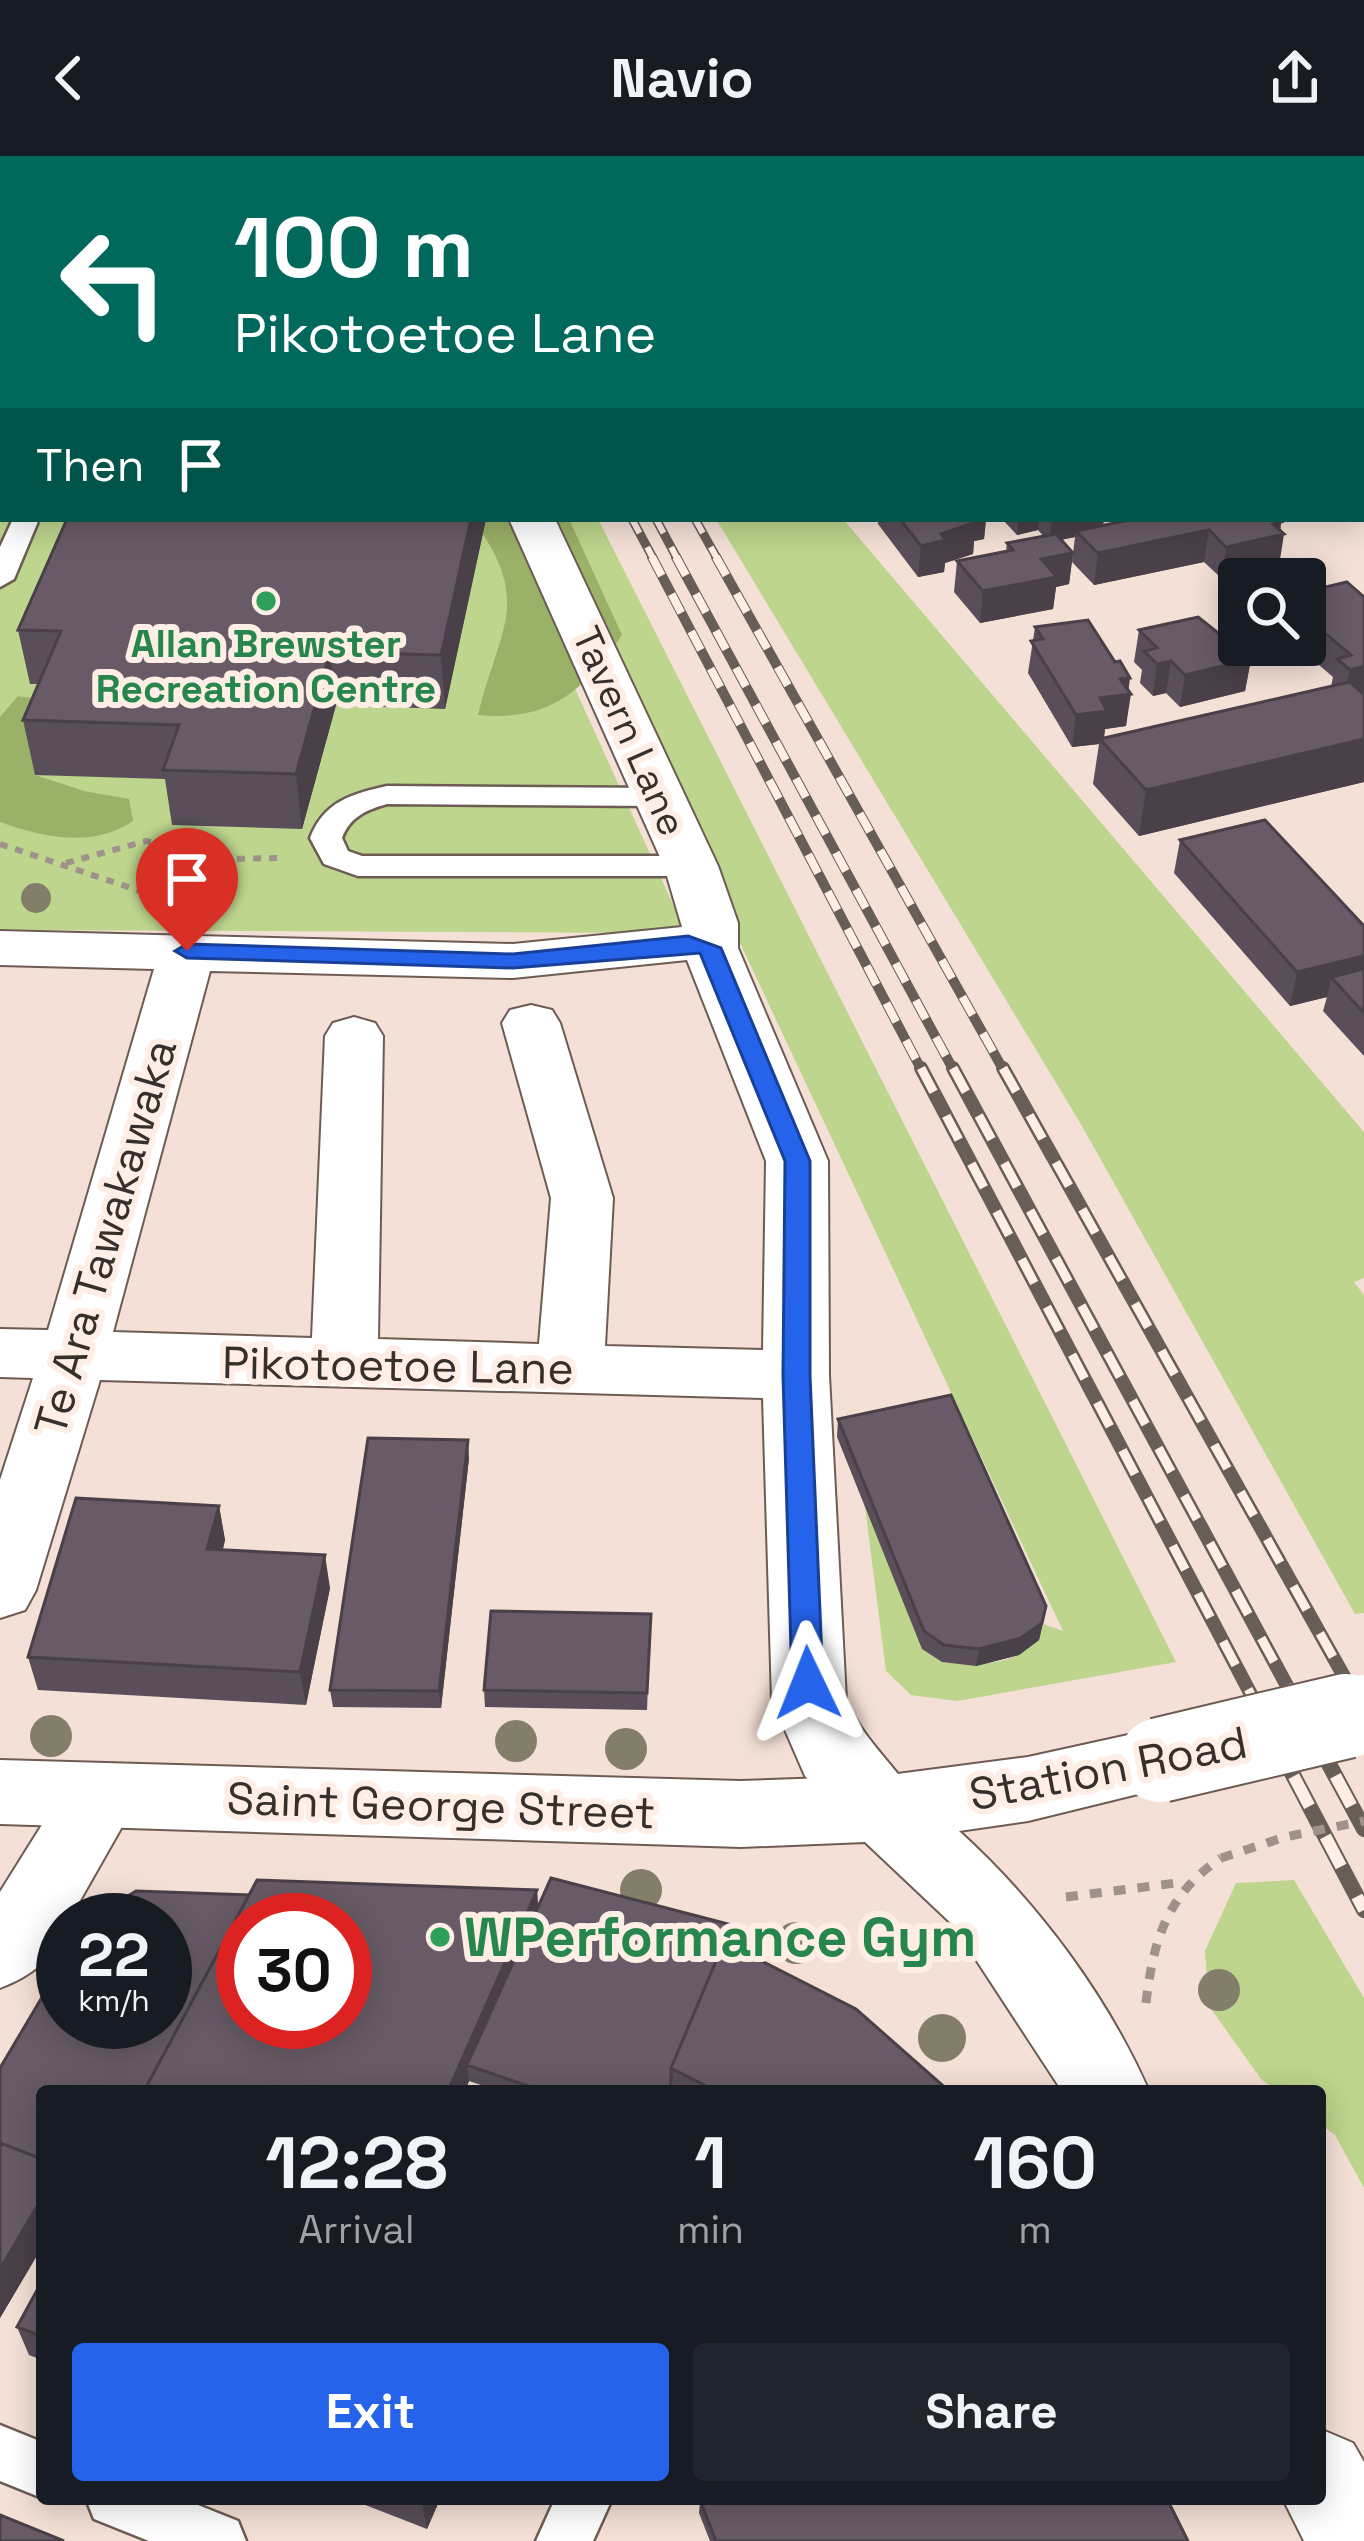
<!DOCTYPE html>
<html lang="en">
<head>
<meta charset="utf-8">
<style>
  :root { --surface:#171b24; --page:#20242c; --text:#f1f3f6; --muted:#9ea1a6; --accent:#2563eb }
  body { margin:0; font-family:"Space Grotesk",sans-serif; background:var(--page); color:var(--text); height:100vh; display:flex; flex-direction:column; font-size:45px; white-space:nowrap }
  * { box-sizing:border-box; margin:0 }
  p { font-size:39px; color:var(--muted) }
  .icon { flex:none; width:66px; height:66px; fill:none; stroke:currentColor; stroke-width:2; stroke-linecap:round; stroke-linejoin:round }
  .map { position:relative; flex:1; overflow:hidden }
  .side { position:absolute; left:36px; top:1929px; width:1290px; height:420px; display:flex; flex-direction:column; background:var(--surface); border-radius:12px; box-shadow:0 6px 30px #0003 }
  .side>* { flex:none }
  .banner { position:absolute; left:0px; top:0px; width:1365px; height:366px; box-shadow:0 6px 30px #0003; background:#00695c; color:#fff; overflow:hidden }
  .buttons { position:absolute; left:1218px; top:402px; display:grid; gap:24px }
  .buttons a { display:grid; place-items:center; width:108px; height:108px; border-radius:12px; background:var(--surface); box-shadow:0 6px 30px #0003; font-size:60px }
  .speed { position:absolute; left:36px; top:1737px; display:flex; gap:24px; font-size:60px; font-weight:700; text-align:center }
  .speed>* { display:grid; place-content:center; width:156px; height:156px; border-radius:50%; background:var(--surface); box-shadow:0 6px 30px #0003; line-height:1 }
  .speed small { font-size:30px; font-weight:400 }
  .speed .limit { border:18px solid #d22; background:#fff; color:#111 }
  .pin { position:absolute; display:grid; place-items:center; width:102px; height:102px; color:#fff; margin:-123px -51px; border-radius:50% 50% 50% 0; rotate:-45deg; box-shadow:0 0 12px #0007 }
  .pin .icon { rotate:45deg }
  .me { position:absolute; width:132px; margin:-66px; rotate:358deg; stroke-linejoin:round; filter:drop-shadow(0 0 9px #0008) }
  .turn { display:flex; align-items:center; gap:42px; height:252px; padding:0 36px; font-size:54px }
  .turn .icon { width:156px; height:156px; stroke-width:2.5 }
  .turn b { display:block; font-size:84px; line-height:102px }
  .then { display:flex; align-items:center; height:114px; padding:0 36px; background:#0003; gap:24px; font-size:45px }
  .eta { display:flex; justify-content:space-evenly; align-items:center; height:204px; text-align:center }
  .eta b { font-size:72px; font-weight:600; line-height:84px }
  .action { display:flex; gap:24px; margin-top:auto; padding:24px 36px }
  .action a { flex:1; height:138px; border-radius:12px; background:var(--accent); color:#fff; font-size:48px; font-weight:600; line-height:138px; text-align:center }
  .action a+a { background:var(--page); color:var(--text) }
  header { display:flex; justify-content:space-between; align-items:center; height:156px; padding:0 36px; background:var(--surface); font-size:54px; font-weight:600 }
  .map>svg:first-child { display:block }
  .green { fill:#bdd58c }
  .forest { fill:#9ab168 }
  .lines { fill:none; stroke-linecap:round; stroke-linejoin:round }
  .stream { fill:#79bff1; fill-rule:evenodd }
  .service-casing { stroke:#6d5c53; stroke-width:5 }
  .minor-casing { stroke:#6d5c53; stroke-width:4 }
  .tertiary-casing { stroke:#6d5c53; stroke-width:4 }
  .secondary-casing { stroke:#6d5c53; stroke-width:4 }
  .path-far1 { stroke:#a0928b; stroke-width:6; stroke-dasharray:8 8; stroke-linecap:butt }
  .path { stroke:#a0928b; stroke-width:9; stroke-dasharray:12 12; stroke-linecap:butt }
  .service { fill:#fff; fill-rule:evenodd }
  .minor { fill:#fff; fill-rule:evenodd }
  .tertiary { fill:#fff; fill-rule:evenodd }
  .secondary { fill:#fff; fill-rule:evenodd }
  .rail-far3-casing { stroke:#685e58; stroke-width:9 }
  .rail-far2-casing { stroke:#685e58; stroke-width:10 }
  .rail-far1-casing { stroke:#685e58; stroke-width:14 }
  .rail-casing { stroke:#685e58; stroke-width:16 }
  .rail-far3 { stroke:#ffeee6; stroke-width:6; stroke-dasharray:16; stroke-linecap:butt }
  .rail-far2 { stroke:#ffeee6; stroke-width:8; stroke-dasharray:21; stroke-linecap:butt }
  .rail-far1 { stroke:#ffeee6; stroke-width:9; stroke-dasharray:27; stroke-linecap:butt }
  .rail { stroke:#ffeee6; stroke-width:12; stroke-dasharray:34; stroke-linecap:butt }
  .secondary-bridge-far1-casing { stroke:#6d5c53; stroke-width:70; stroke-linecap:butt }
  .secondary-bridge-casing { stroke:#6d5c53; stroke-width:88; stroke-linecap:butt }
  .path-bridge { stroke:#a0928b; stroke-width:9; stroke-dasharray:12 12; stroke-linecap:butt }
  .secondary-bridge-far1 { stroke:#fff; stroke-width:66 }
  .secondary-bridge { stroke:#fff; stroke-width:84 }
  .tree { fill:#827e69 }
  .wall { fill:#594e59 }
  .shaded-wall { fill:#494048 }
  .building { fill:#685b67; stroke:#494048; stroke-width:3; fill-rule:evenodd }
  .route { fill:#2563eb; stroke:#184099; stroke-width:3 }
  .leisure-dot { fill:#2e9e5b; stroke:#ffeee6; stroke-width:4.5 }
  .labels { text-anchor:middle; stroke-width:12; stroke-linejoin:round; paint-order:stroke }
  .far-leisure-label { font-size:39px; font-weight:bold; fill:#27864d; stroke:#ffeee6 }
  .far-street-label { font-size:39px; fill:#362f2b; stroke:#ffeee6 }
  .street-label { font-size:45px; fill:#362f2b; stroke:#ffeee6 }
  .near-leisure-label { font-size:54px; font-weight:bold; fill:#27864d; stroke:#ffeee6; text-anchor:start }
</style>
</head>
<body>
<header><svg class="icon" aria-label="back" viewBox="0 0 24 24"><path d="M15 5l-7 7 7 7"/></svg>Navio<svg class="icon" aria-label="share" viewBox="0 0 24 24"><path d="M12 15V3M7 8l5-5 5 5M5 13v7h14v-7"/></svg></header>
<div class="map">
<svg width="1364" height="2385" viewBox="0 0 1364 2385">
  <rect width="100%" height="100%" fill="#f4e0d6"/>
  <path class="green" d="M 0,152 L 3,363 L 498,363 L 686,777 L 0,774 Z
    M 541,363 L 598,363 L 1176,1506 L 957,1545 L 911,1539 L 886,1515 L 863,1335 L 942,1506 C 978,1510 1033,1511 1043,1468 L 1063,1475 Z
    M 716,363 L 843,363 L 1364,976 L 1364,1122 L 1354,1126 L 1364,1139 L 1364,1457 L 1355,1458 L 1082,970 Z
    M 1294,1724 L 1364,1842 L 1364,2032 L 1335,1979 L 1320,1968 L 1320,1935 L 1277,1935 L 1261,1923 L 1209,1850 L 1205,1795 L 1236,1727 Z"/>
  <path class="forest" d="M 473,363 L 569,363 L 622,479 C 584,535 549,566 478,559 C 500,469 533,448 473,363 Z
    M 18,540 L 39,543 L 60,555 L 35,619 L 84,635 L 129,643 L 133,665 C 93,692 45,682 0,666 L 0,561 Z"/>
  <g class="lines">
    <path class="stream" d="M 370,0 L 382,0 L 383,3 L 371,3 Z
      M 1362,90 L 1364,90 L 1364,98 L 1362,98 Z"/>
    <g class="service-casing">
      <path id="service" d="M 13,363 L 39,363 L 14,423 L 0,431 L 0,391 Z
        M 387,630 L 660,632 L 675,641 L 660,650 L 387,648 C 366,654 350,661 342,682 L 348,695 L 362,700 L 691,700 L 707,710 L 691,720 L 358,720 L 324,708 L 310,682 C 324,645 352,638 387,630 Z
        M 0,2269 L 42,2286 L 42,2342 L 0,2325 Z
        M 86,2343 L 183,2343 L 238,2365 L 246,2385 L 149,2385 L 94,2363 Z
        M 555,2343 L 612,2343 L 593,2385 L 536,2385 Z"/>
    </g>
    <g class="minor-casing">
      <path id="minor" d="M 0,126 L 3,126 L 3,150 L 0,150 Z
        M 509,363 L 555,363 L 718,710 L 738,767 L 738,792 L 828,1005 L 829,1219 L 846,1544 C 867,1591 899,1610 921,1653 L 909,1676 L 882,1686 L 855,1676 L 805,1620 L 772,1544 L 763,1242 L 100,1224 L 36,1434 L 25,1454 L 0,1462 L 0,1324 L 33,1222 L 0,1221 L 0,1173 L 48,1174 L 154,813 L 0,809 L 0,775 L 513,788 L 682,771 L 664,710 ZM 687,804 L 766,1005 L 763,1194 L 605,1190 L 613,1042 L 560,867 L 552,854 L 531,849 L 510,854 L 502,867 L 551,1042 L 539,1188 L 378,1183 L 383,880 L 375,867 L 354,861 L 333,867 L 325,880 L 312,1182 L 113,1176 L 210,815 L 513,822 Z
        M 102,1607 L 129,1616 L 140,1639 L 69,1764 L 63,1764 C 63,1799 29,1821 0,1832 L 0,1736 L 75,1616 Z"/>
    </g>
    <g class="tertiary-casing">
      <path id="tertiary" d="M 953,0 L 991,0 L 993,3 L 955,3 Z
        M 1362,326 L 1364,327 L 1364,356 L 1362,355 Z"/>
    </g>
    <g class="secondary-casing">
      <path id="secondary" d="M 1160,1572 L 1187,1582 L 1198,1604 L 1187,1626 L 1028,1665 L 959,1675 C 1037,1746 1106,1838 1149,1935 L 1062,1935 L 954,1770 L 865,1686 L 741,1691 L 0,1668 L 0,1604 L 741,1625 L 882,1620 L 1028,1601 Z
        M 1320,2273 L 1353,2287 L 1364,2306 L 1364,2385 L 1304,2385 L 1283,2343 L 1320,2343 Z"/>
    </g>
    <path class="path-far1" d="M 0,688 L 152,739
      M 66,707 L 146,685 L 227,703 L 280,702
      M 189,740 L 227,703"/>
    <path class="path" d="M 1066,1741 L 1184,1726
      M 1146,1847 C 1153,1785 1167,1738 1221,1702"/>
    <use href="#service" class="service"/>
    <use href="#minor" class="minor"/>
    <use href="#tertiary" class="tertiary"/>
    <use href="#secondary" class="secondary"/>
    <g class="rail-far3-casing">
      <path id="rail-far3" d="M 632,363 L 654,404
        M 656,363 L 678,404
        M 695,363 L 718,404"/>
    </g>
    <g class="rail-far2-casing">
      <path id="rail-far2" d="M 652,401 L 922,915
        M 676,401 L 954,915
        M 716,401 L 1004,915"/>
    </g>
    <g class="rail-far1-casing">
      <path id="rail-far1" d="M 921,912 L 1264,1563
        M 953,912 L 1305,1563
        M 1003,912 L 1364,1556"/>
    </g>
    <g class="rail-casing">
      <path id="rail" d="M 1262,1560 L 1364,1754
        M 1303,1560 L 1364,1673"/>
    </g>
    <use href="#rail-far3" class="rail-far3"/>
    <use href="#rail-far2" class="rail-far2"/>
    <use href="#rail-far1" class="rail-far1"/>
    <use href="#rail" class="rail"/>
    <g class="secondary-bridge-far1-casing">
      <path id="secondary-bridge-far1" d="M 1340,1563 L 1364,1552"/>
    </g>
    <g class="secondary-bridge-casing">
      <path id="secondary-bridge" d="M 1160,1604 L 1346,1560"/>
    </g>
    <path class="path-bridge" d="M 1221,1702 L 1285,1681 L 1364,1665"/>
    <use href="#secondary-bridge-far1" class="secondary-bridge-far1"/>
    <use href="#secondary-bridge" class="secondary-bridge"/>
  </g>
  <g class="tree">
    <circle cx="36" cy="742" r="15"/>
    <circle cx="51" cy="1580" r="21"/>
    <circle cx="516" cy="1585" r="21"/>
    <circle cx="626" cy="1593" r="21"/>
    <circle cx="641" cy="1734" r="21"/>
    <circle cx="796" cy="1787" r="21"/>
    <circle cx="1219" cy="1834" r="21"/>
    <circle cx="942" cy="1882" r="24"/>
  </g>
  <path class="wall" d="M 1116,0 L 1228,0 L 1228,3 L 1116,3 Z
    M 486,363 L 445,553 L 336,549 L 302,673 L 172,669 L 165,623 L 35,619 L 23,564 L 39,528 L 30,528 L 18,474 Z
    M 878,363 L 986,363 L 984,383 L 974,385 L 973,398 L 945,407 L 944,416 L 918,421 L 878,368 Z
    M 1002,363 L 1104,363 L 1103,369 L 1281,366 L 1279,410 L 1221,422 L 1204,406 L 1094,429 L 1072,406 L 1075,381 L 1061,384 L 1073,397 L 1069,428 L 1056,431 L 1053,453 L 980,467 L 954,436 L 957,405 L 1006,395 L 1007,387 L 1044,381 L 1038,374 L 1017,379 Z
    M 1305,436 L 1364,441 L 1364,626 L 1139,680 L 1093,628 L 1099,588 L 1072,591 L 1028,517 L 1035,471 L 1129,535 L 1126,570 L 1105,573 L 1104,582 L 1331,531 L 1333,521 L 1312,503 L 1285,510 L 1261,489 L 1305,489 Z
    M 1139,474 L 1251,503 L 1245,535 L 1180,551 L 1166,537 L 1153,540 L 1140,527 L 1142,514 L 1134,506 Z
    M 1180,684 L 1364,770 L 1364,900 L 1323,855 L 1327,841 L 1290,850 L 1174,717 Z
    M 838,1263 L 1043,1468 L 1039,1484 L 1019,1499 L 976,1510 L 942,1506 L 922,1493 L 837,1281 Z
    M 469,1302 L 441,1552 L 333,1551 L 330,1534 Z
    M 219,1350 L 225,1384 L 223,1393 L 330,1432 L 306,1549 L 38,1534 L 28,1501 Z
    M 651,1458 L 647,1554 L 485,1551 L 484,1534 Z
    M 537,1734 L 538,1751 L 736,1770 L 734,1791 L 949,1935 L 499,1935 L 469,1925 L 465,1935 L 42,1935 L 42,2091 L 0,2162 L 0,1912 L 249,1739 Z
    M 42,2125 L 42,2204 L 29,2199 L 17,2171 Z
    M 350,2343 L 440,2343 L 427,2373 Z
    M 700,2344 L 1188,2385 L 710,2385 L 699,2357 Z"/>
  <path class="shaded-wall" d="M 552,0 L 573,0 L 573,3 L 552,3 Z
    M 1071,0 L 1102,0 L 1102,3 L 1071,3 Z
    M 1182,0 L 1228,0 L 1228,3 L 1159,3 Z
    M 1362,33 L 1364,33 L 1364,60 L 1362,60 Z
    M 1362,154 L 1364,154 L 1364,182 L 1362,182 Z
    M 471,363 L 486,363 L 445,553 L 441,499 Z
    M 966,363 L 986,363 L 984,383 L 974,385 L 973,398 L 945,407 L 944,416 L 918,421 L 921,390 Z
    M 1018,363 L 1039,363 L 1038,374 L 1017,379 Z
    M 1052,363 L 1104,363 L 1102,375 L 1076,375 L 1075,381 L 1049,386 Z
    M 1281,366 L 1279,379 L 1284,378 L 1279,410 L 1221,422 L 1226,391 L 1273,368 Z
    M 1209,374 L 1204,406 L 1094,429 L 1098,397 Z
    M 1073,397 L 1069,428 L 1056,431 L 1053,453 L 980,467 L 983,435 L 1041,403 Z
    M 1319,472 L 1312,503 L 1285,510 L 1289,489 L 1305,489 L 1305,475 Z
    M 330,496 L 336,549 L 302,673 L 296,618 Z
    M 1251,503 L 1245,535 L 1180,551 L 1185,519 Z
    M 1171,505 L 1166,537 L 1153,540 L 1157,508 Z
    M 1364,510 L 1364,540 L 1343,546 L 1350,514 Z
    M 1130,522 L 1128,538 L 1131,538 L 1126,570 L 1105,573 L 1103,587 L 1100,583 L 1099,588 L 1072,591 L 1076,559 L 1100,542 L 1120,523 Z
    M 1364,583 L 1364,626 L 1139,680 L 1146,634 Z
    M 1364,800 L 1364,831 L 1331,821 L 1327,841 L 1290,850 L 1297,816 Z
    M 468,1284 L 469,1302 L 441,1552 L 439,1535 Z
    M 219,1350 L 225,1384 L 214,1426 L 207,1393 Z
    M 325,1399 L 330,1432 L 306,1549 L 300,1516 Z
    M 1046,1450 L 1039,1484 L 1019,1499 L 976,1510 L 979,1493 Z
    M 537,1734 L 539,1765 L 467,1909 L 469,1925 L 465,1935 L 448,1935 Z
    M 736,1770 L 736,1787 L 682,1918 Z
    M 42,2042 L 42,2091 L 0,2162 L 0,2113 Z
    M 423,2343 L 440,2343 L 427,2373 L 422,2347 Z"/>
  <path class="building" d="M 575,0 L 615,0 L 618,3 L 576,3 Z
    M 649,0 L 703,0 L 704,1 L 701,3 L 661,3 L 660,1 L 650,2 Z
    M 1131,0 L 1182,0 L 1159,3 L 1134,3 Z
    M 1230,0 L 1292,0 L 1296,3 L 1235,3 Z
    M 1364,115 L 1364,154 L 1362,154 L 1362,116 Z
    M 67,363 L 471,363 L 441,499 L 330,496 L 296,618 L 163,614 L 179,569 L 23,564 L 61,475 L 18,474 Z
    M 900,363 L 973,363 L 976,366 L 941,378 L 946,384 L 921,390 Z
    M 1134,363 L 1277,363 L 1281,366 L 1273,368 L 1284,378 L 1226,391 L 1209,374 L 1098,397 L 1076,375 Z
    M 1056,378 L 1073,397 L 1041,403 L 1057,421 L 983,435 L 957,405 L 1013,394 L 1007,387 Z
    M 1347,426 L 1364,441 L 1364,510 L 1350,514 L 1337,503 L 1351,499 L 1319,472 L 1305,475 L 1305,436 Z
    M 1198,461 L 1251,503 L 1185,519 L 1171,505 L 1157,508 L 1144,495 L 1157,492 L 1139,474 Z
    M 1088,464 L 1115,506 L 1120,505 L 1130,522 L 1120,523 L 1131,538 L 1100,542 L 1107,555 L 1076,559 L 1031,485 L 1043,483 L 1035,471 Z
    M 1350,526 L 1364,539 L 1364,583 L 1146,634 L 1100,583 Z
    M 1265,664 L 1364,770 L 1364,800 L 1297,816 L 1180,684 Z
    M 1364,813 L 1364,857 L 1331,821 Z
    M 951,1239 L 1046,1450 L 1042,1467 L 1021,1482 L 979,1493 L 944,1489 L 924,1475 L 838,1263 Z
    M 368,1282 L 468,1284 L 439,1535 L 330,1534 Z
    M 76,1342 L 219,1350 L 207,1393 L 325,1399 L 300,1516 L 28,1501 Z
    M 491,1455 L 651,1458 L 647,1537 L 484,1534 Z
    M 551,1722 L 736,1770 L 729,1788 L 724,1786 L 671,1912 L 671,1926 L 668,1935 L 543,1935 L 467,1909 Z
    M 257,1724 L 537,1734 L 448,1935 L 144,1935 ZM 243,1764 L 345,1764 L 345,1866 L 243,1866 Z
    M 136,1735 L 249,1739 L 144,1935 L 42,1935 L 42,2003 L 0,1987 L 0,1912 L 63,1806 L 63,1866 L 165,1866 L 165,1764 L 88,1764 Z
    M 724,1786 L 856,1853 L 949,1935 L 716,1935 L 671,1912 Z
    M 0,1987 L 42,2003 L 42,2042 L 0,2113 Z
    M 42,2125 L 42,2180 L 17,2171 Z
    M 1167,2343 L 1188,2385 L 716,2385 L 700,2344 Z
    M 0,2359 L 64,2385 L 0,2385 Z"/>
  <path class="route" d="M 688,780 L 721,792 L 810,1005 L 810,1219 L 823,1527 L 818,1536 L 808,1539 L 797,1536 L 792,1527 L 783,1219 L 785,1005 L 700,797 L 513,812 L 187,802 L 175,795 L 187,788 L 513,798 Z"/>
  <g class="leisure-dot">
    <circle cx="266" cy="445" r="12"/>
    <circle cx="440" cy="1781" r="12"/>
  </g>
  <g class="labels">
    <g class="far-leisure-label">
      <text x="266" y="501">Allan Brewster<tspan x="266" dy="45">Recreation Centre</tspan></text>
    </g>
    <g class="far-street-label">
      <text transform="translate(630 575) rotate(66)" y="14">Tavern Lane</text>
    </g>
    <g class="street-label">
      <text transform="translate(105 1081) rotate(-74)" y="16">Te Ara Tawakawaka</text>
      <text transform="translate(398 1209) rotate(1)" y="16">Pikotoetoe Lane</text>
      <text transform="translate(1108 1612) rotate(-11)" y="16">Station Road</text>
      <text transform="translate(441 1649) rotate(2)" y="16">Saint George Street</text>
    </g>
    <g class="near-leisure-label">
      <text x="464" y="1800">WPerformance Gym</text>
    </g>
  </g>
</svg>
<div class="buttons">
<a><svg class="icon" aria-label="search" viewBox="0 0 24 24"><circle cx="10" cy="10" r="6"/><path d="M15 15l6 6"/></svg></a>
</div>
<div class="speed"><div>22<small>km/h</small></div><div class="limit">30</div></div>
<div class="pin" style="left:187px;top:795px;background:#d93025"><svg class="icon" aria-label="arrive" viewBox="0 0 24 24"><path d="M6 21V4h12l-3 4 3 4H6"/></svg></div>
<svg class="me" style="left:808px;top:1527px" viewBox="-20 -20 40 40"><path d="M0-17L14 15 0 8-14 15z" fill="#2563eb" stroke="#fff" stroke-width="4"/></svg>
<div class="banner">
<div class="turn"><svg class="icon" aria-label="left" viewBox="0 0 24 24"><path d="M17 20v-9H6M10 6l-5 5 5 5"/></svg><div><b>100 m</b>Pikotoetoe Lane</div></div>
<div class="then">Then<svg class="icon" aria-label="arrive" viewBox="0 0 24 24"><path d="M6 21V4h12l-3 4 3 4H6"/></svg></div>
</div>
<section class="side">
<div class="eta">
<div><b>12:28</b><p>Arrival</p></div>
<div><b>1</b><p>min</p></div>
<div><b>160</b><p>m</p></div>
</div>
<div class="action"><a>Exit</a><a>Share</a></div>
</section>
</div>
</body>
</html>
